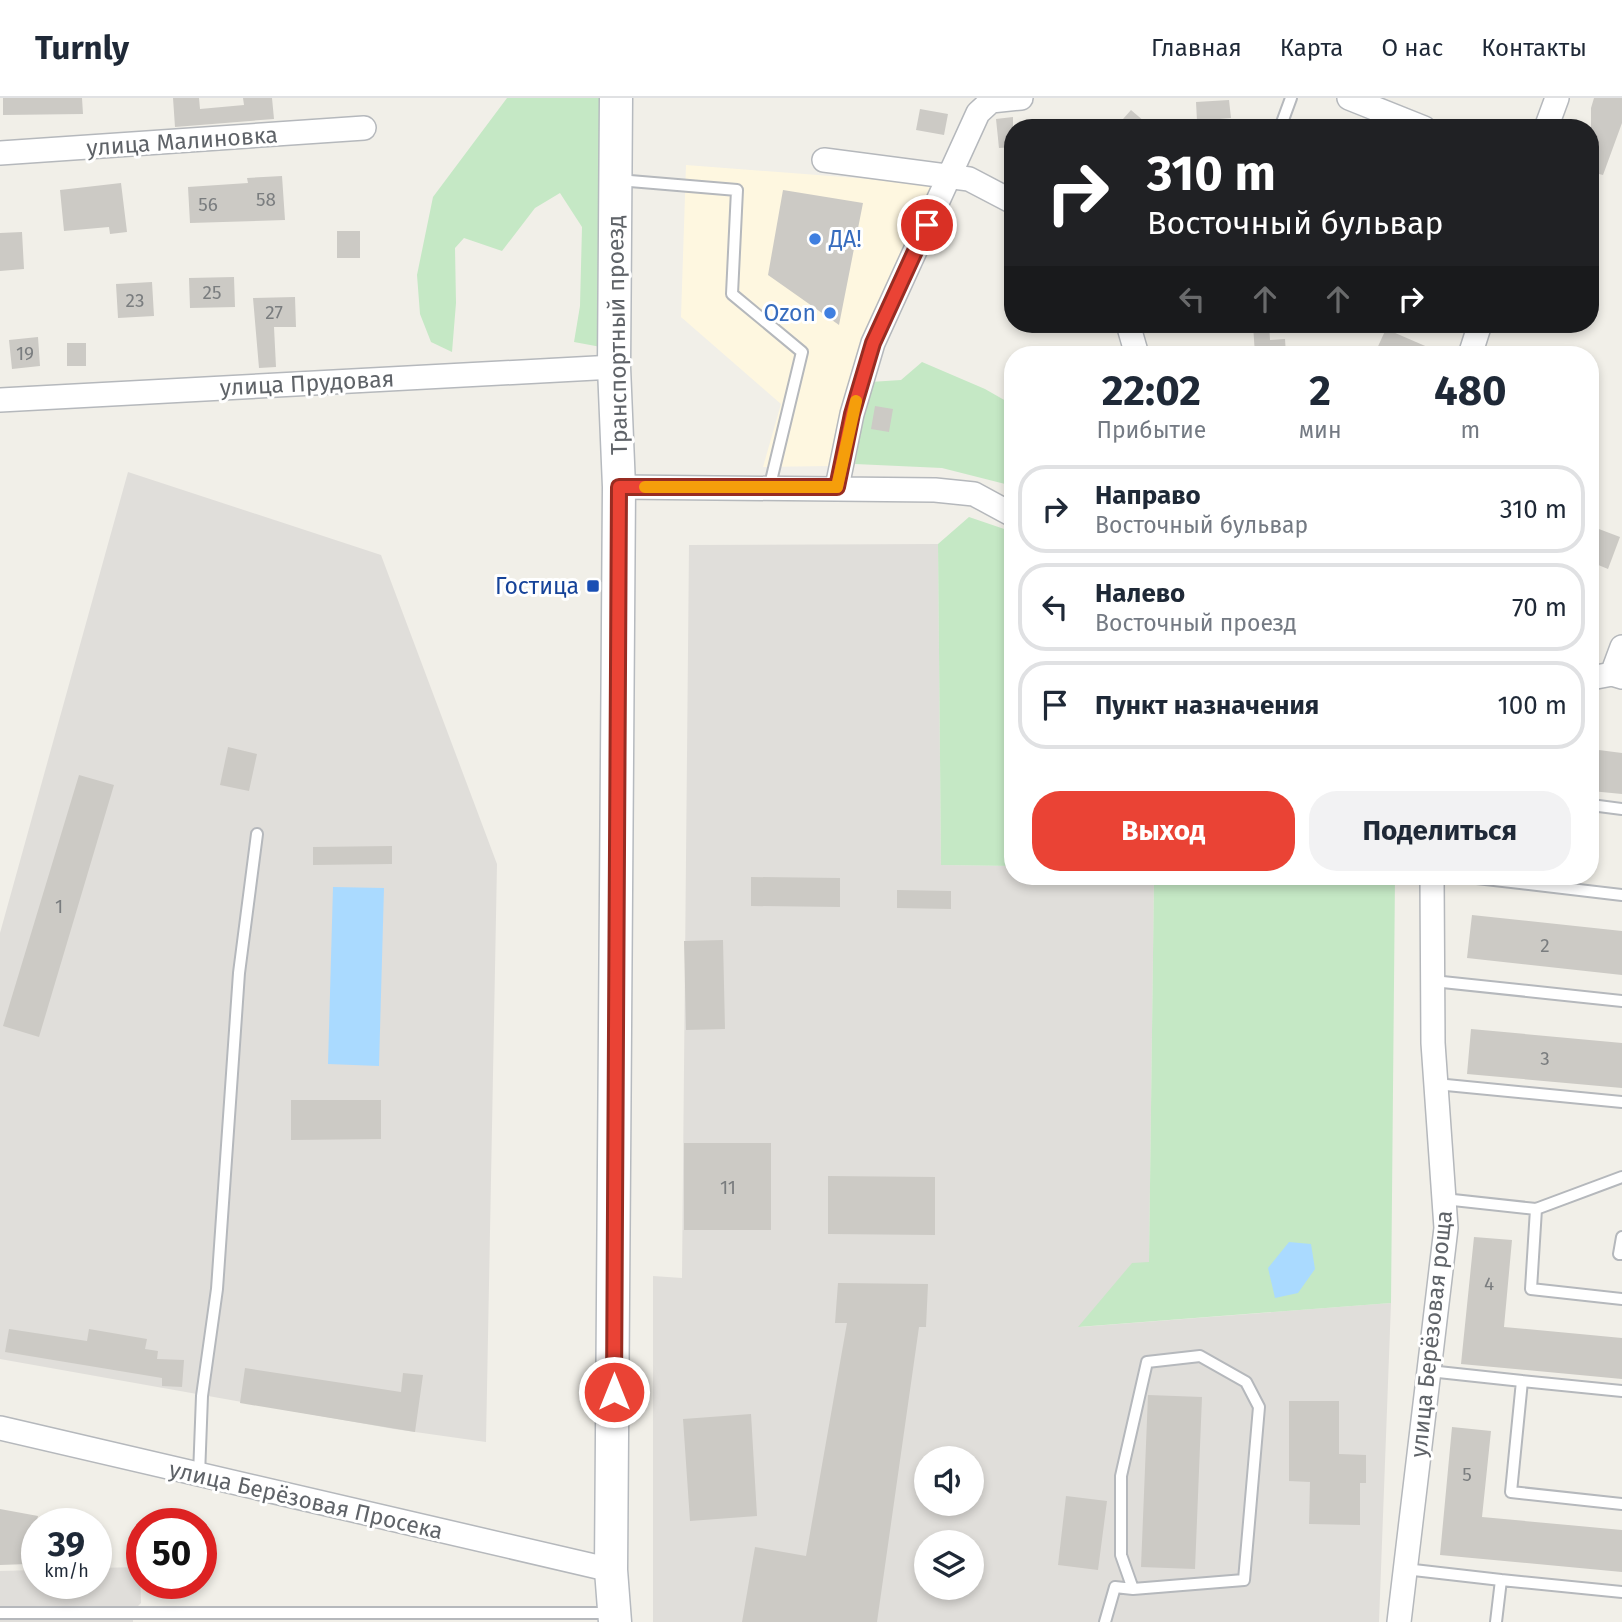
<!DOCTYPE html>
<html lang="ru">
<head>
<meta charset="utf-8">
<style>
  :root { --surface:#fff; --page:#f2f2f3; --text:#1f2937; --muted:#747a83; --line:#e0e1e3; --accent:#ea4335 }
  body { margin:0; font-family:"Fira Sans",sans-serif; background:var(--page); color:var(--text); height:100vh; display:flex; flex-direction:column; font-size:26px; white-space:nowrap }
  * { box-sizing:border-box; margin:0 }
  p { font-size:23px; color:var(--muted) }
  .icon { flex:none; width:38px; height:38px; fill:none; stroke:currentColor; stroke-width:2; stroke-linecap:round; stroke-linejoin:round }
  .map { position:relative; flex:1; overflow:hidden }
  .side { position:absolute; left:1004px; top:248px; width:595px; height:539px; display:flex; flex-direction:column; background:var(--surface); border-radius:28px; box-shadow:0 4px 10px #0003 }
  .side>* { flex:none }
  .top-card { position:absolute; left:1004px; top:21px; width:595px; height:214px; border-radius:28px; box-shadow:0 4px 10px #0003; background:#202124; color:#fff; overflow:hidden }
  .fabs { position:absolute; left:914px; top:1348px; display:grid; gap:14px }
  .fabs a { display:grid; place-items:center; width:70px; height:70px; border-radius:50%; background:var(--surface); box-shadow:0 4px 10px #0003; font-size:35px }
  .speed { position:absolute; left:21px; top:1410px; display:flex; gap:14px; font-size:35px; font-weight:700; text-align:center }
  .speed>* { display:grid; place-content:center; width:91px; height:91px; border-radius:50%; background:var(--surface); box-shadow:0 4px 10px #0003; line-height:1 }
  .speed small { font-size:18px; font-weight:400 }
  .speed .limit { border:10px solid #d22; background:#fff; color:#111 }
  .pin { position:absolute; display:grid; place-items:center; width:60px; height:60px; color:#fff; margin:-30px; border:4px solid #fff; border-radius:50%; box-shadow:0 2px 7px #0007 }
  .me { position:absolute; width:77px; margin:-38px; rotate:0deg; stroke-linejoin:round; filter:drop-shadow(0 0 5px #0008) }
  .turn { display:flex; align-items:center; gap:24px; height:147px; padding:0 28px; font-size:32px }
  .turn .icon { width:91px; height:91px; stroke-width:2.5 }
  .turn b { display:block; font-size:49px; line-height:60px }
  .lanes { display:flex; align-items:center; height:66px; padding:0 28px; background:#0003; justify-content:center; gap:35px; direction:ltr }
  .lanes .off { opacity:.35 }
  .eta { display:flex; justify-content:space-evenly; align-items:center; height:119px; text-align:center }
  .eta b { font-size:42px; font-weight:700; line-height:49px }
  .primary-button { display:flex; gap:14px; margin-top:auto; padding:14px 28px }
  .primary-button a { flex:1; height:80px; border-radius:28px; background:var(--accent); color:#fff; font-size:28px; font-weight:700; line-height:80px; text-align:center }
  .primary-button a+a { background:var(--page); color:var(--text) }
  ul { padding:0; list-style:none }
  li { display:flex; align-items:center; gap:21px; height:88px; margin:0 14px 10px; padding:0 14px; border:4px solid var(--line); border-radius:28px }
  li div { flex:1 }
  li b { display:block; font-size:26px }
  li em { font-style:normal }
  header { display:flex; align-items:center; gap:42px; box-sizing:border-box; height:98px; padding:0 35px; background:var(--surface); border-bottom:2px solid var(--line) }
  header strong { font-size:33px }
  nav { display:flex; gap:38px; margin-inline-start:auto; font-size:24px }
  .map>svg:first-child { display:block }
  .commercial { fill:#fef7e0 }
  .industrial { fill:#e0deda; fill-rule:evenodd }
  .green { fill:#c5e8c5 }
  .water { fill:#aadaff }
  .building { fill:#cccac5 }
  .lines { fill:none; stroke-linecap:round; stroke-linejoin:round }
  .lane-casing { stroke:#b5b8bc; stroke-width:14 }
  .street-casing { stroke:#b5b8bc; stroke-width:26 }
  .secondary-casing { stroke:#b6babf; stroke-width:35 }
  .lane { stroke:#fff; stroke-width:10 }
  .street { stroke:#fff; stroke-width:23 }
  .secondary { stroke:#fff; stroke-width:32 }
  .route-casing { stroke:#982c22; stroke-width:18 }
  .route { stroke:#ea4335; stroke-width:12 }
  .slow { stroke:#f59e0b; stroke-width:12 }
  .shop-dot { fill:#3f7fe0; stroke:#fff; stroke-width:2.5 }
  .transit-dot { fill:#1a4fb4; stroke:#fff; stroke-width:2.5 }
  .labels { text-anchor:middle; stroke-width:6; stroke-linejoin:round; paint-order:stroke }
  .number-label { font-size:19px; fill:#7a7d7f }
  .street-label { font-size:23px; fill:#5f6368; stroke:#fff }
  .shop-label { font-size:23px; fill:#366cbe; stroke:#fff; text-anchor:start }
  .transit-label { font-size:23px; fill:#164399; stroke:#fff; text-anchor:end }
</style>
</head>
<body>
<header>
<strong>Turnly</strong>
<nav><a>Главная</a><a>Карта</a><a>О нас</a><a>Контакты</a></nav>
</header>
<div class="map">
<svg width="1622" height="1524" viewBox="0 0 1622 1524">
  <rect width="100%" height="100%" fill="#f1efe8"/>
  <path class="commercial" d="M 686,67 L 935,86 L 867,233 L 829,368 L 763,369 L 781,306 L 681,219 Z"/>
  <path class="industrial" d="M 128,374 L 381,457 L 497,766 L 486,1344 L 394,1331 L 0,1261 L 0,835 Z
    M 938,446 L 941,767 L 1013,768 L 1013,779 L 1154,779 L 1149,1165 L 1080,1229 L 1391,1205 L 1379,1524 L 653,1524 L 653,1178 L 682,1180 L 689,447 ZM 926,1360 L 971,1360 L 971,1405 L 926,1405 ZM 926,1444 L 971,1444 L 971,1489 L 926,1489 Z
    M 140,1469 L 141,1505 L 133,1513 L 133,1524 L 0,1524 L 0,1473 L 37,1472 L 37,1486 L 96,1486 L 96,1470 Z"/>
  <path class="green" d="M 507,0 L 606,0 L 601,249 L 574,244 L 580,208 L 582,129 L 560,95 L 535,110 L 502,153 L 464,140 L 455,150 L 456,205 L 452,254 L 431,244 L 420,216 L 417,177 L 433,99 Z
    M 922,264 L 985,291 L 1013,307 L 1013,388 L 942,370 L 855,366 L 870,284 L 901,282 Z
    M 969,419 L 1013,434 L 1013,768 L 941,767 L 938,446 Z
    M 1154,779 L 1395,779 L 1391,1205 L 1078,1229 L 1132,1165 L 1149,1164 Z"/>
  <path class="water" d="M 333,789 L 384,790 L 379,968 L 328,966 Z
    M 1289,1144 L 1311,1146 L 1315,1171 L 1298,1195 L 1275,1200 L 1268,1170 Z"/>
  <path class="building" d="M 3,0 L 82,0 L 83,16 L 3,17 Z
    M 173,0 L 199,0 L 200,11 L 244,7 L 243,0 L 272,0 L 274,21 L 175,29 Z
    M 1594,0 L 1622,0 L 1622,25 L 1603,77 L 1591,74 L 1591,10 Z
    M 1229,2 L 1231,20 L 1197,23 L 1196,4 Z
    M 920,11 L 948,16 L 944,37 L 916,32 Z
    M 1131,12 L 1152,30 L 1115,30 Z
    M 1013,19 L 1013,49 L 999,50 L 996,21 Z
    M 282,78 L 285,122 L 190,125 L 188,89 L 248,85 L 247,80 Z
    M 121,85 L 127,134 L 110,136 L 109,129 L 64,133 L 60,92 Z
    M 783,92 L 863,105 L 839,227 L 768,177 Z
    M 337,133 L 360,133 L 360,160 L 337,160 Z
    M 22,134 L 24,171 L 0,173 L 0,135 Z
    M 234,179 L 235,209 L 190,210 L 189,180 Z
    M 152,184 L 154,218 L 118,220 L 116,186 Z
    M 295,199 L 296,229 L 274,229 L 276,269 L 259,270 L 253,200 Z
    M 1253,226 L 1269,226 L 1270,242 L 1285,241 L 1286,257 L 1255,257 Z
    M 1386,231 L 1446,257 L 1374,257 Z
    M 38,239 L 40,268 L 12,271 L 9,242 Z
    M 67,245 L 86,245 L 86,268 L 67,268 Z
    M 875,308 L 893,311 L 889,334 L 871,331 Z
    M 1591,428 L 1620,439 L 1608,471 L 1591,464 Z
    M 228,649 L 257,656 L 249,693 L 220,687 Z
    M 1591,651 L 1622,655 L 1622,696 L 1591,693 Z
    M 79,677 L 114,687 L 39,939 L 3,928 Z
    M 392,748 L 392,766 L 313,767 L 313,749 Z
    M 751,779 L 840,780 L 840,809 L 751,808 Z
    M 897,792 L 951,793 L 951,811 L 897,810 Z
    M 1472,817 L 1622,833 L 1622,877 L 1467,860 Z
    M 723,842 L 725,931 L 686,932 L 684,843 Z
    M 1471,931 L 1622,945 L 1622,990 L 1467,976 Z
    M 291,1002 L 381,1002 L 381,1041 L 291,1042 Z
    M 684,1045 L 771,1045 L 771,1132 L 684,1132 Z
    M 828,1078 L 935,1079 L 935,1137 L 828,1136 Z
    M 1474,1139 L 1512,1142 L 1504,1229 L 1622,1240 L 1622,1281 L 1461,1266 Z
    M 838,1185 L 928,1186 L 926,1229 L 919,1229 L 877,1524 L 742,1524 L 755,1449 L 806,1458 L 847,1225 L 835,1225 Z
    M 9,1231 L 87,1243 L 89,1231 L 147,1241 L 145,1251 L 158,1253 L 157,1261 L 184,1262 L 182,1289 L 162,1288 L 162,1280 L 5,1254 Z
    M 245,1270 L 401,1294 L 403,1275 L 423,1277 L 415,1334 L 240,1305 Z
    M 1148,1297 L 1202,1299 L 1195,1471 L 1141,1469 Z
    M 1289,1303 L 1339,1303 L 1339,1356 L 1366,1357 L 1366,1385 L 1360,1385 L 1360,1427 L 1309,1426 L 1310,1384 L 1289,1383 Z
    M 751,1316 L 757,1418 L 690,1423 L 683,1321 Z
    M 1452,1329 L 1491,1333 L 1482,1419 L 1622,1432 L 1622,1474 L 1440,1457 Z
    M 1066,1398 L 1107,1403 L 1098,1472 L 1058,1467 Z
    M 0,1411 L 38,1418 L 28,1466 L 0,1467 Z"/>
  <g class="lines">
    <g class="lane-casing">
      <path id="lane" d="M 1280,30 L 1291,0
        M 618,82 L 737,92 L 732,196 L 802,254 L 769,391
        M 1591,707 L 1622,711
        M 1468,779 L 1622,797
        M 1433,883 L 1622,903
        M 1436,986 L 1622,1004
        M 1622,1079 L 1536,1111 L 1531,1191 L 1622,1201
        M 1444,1101 L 1536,1111
        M 1622,1139 L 1619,1156 L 1622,1156
        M 1429,1273 L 1522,1283 L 1511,1394 L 1622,1406
        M 1522,1283 L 1622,1293
        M 199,1377 L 202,1298 L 217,1191 L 239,875 L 257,736
        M 1405,1471 L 1501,1482 L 1496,1524
        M 1501,1482 L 1622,1494
        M 0,1515 L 611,1515
        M 1105,1524 L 1115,1489 L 1133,1491 L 1244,1482 L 1259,1309 L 1246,1284 L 1200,1258 L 1147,1264 L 1121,1378 L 1121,1457 L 1133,1491"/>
    </g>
    <g class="street-casing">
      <path id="street" d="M 1349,0 L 1424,30
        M 1546,30 L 1557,0
        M 0,55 L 364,30
        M 824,62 L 969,81 L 1013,104
        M 1128,226 L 1137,257
        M 1470,257 L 1480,226
        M 0,302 L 614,269
        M 619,389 L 935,392 L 974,396 L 1013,417
        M 837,389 L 852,316 L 873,245 L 978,15 L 991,3 L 1021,0
        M 1612,576 L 1622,549
        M 1591,580 L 1612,576 L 1622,579
        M 0,1330 L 611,1472
        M 1399,1524 L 1446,1130 L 1433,945 L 1432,779"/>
    </g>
    <g class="secondary-casing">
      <path id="secondary" d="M 615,1524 L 611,1472 L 619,389 L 614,269 L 616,0"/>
    </g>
    <use href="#lane" class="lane"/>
    <use href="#street" class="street"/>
    <use href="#secondary" class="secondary"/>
  </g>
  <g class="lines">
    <g class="route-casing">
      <path id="route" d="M 614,1294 L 619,389 L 837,389 L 852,316 L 873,245 L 927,127"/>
    </g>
    <use href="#route" class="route"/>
    <path class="slow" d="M 645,389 L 837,389 L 856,303"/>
  </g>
  <g class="shop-dot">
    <circle cx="815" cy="141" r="7"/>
    <circle cx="830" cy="215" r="7"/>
  </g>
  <rect class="transit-dot" x="586" y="481" width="14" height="14" rx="3.5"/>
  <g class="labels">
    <g class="number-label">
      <text x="266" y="108">58</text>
      <text x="208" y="113">56</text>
      <text x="212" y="201">25</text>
      <text x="135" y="209">23</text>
      <text x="274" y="221">27</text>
      <text x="25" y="262">19</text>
      <text x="59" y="815">1</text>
      <text x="1545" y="854">2</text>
      <text x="1545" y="967">3</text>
      <text x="728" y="1096">11</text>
      <text x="1489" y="1192">4</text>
      <text x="1467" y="1383">5</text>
    </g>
    <g class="street-label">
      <text transform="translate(182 43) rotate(-4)" y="8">улица Малиновка</text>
      <text transform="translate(617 237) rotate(-91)" y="8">Транспортный проезд</text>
      <text transform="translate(307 285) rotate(-3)" y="8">улица Прудовая</text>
      <text transform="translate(1431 1236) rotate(-84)" y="8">улица Берёзовая роща</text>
      <text transform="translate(306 1402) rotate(13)" y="8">улица Берёзовая Просека</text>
    </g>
    <g class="shop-label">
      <text x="829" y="149">ДА!</text>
      <text x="816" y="223" text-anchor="end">Ozon</text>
    </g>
    <g class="transit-label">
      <text x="579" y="496">Гостица</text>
    </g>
  </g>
</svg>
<div class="fabs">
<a><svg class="icon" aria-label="sound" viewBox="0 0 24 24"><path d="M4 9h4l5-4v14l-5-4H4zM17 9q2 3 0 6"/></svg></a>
<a><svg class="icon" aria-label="layers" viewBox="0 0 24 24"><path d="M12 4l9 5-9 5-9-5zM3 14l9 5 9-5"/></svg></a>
</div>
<div class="speed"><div>39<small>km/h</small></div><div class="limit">50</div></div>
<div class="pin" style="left:927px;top:127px;background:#d93025"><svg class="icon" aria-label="arrive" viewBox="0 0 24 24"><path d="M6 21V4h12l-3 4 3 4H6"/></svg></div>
<svg class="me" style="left:614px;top:1294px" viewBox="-20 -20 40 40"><circle r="17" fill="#ea4335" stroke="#fff" stroke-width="3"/><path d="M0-11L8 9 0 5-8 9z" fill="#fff"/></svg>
<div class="top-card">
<div class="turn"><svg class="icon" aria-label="right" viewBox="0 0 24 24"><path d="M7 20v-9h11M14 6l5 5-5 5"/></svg><div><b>310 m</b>Восточный бульвар</div></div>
<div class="lanes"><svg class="icon off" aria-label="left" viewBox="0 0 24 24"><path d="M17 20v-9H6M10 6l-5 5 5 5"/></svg><svg class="icon off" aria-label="ahead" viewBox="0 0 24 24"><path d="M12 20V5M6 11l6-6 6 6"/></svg><svg class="icon off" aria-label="ahead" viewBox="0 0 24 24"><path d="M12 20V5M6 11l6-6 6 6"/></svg><svg class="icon" aria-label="right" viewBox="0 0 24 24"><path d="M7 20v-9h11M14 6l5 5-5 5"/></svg></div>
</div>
<section class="side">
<div class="eta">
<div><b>22:02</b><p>Прибытие</p></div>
<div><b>2</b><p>мин</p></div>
<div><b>480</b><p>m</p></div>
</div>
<ul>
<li><svg class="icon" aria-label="right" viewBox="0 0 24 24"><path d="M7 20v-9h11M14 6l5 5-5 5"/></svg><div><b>Направо</b><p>Восточный бульвар</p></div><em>310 m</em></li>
<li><svg class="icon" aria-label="left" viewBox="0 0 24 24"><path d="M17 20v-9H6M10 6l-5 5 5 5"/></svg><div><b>Налево</b><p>Восточный проезд</p></div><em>70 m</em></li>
<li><svg class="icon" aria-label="arrive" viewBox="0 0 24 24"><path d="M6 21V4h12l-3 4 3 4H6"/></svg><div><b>Пункт назначения</b></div><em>100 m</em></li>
</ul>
<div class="primary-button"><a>Выход</a><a>Поделиться</a></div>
</section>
</div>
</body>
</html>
